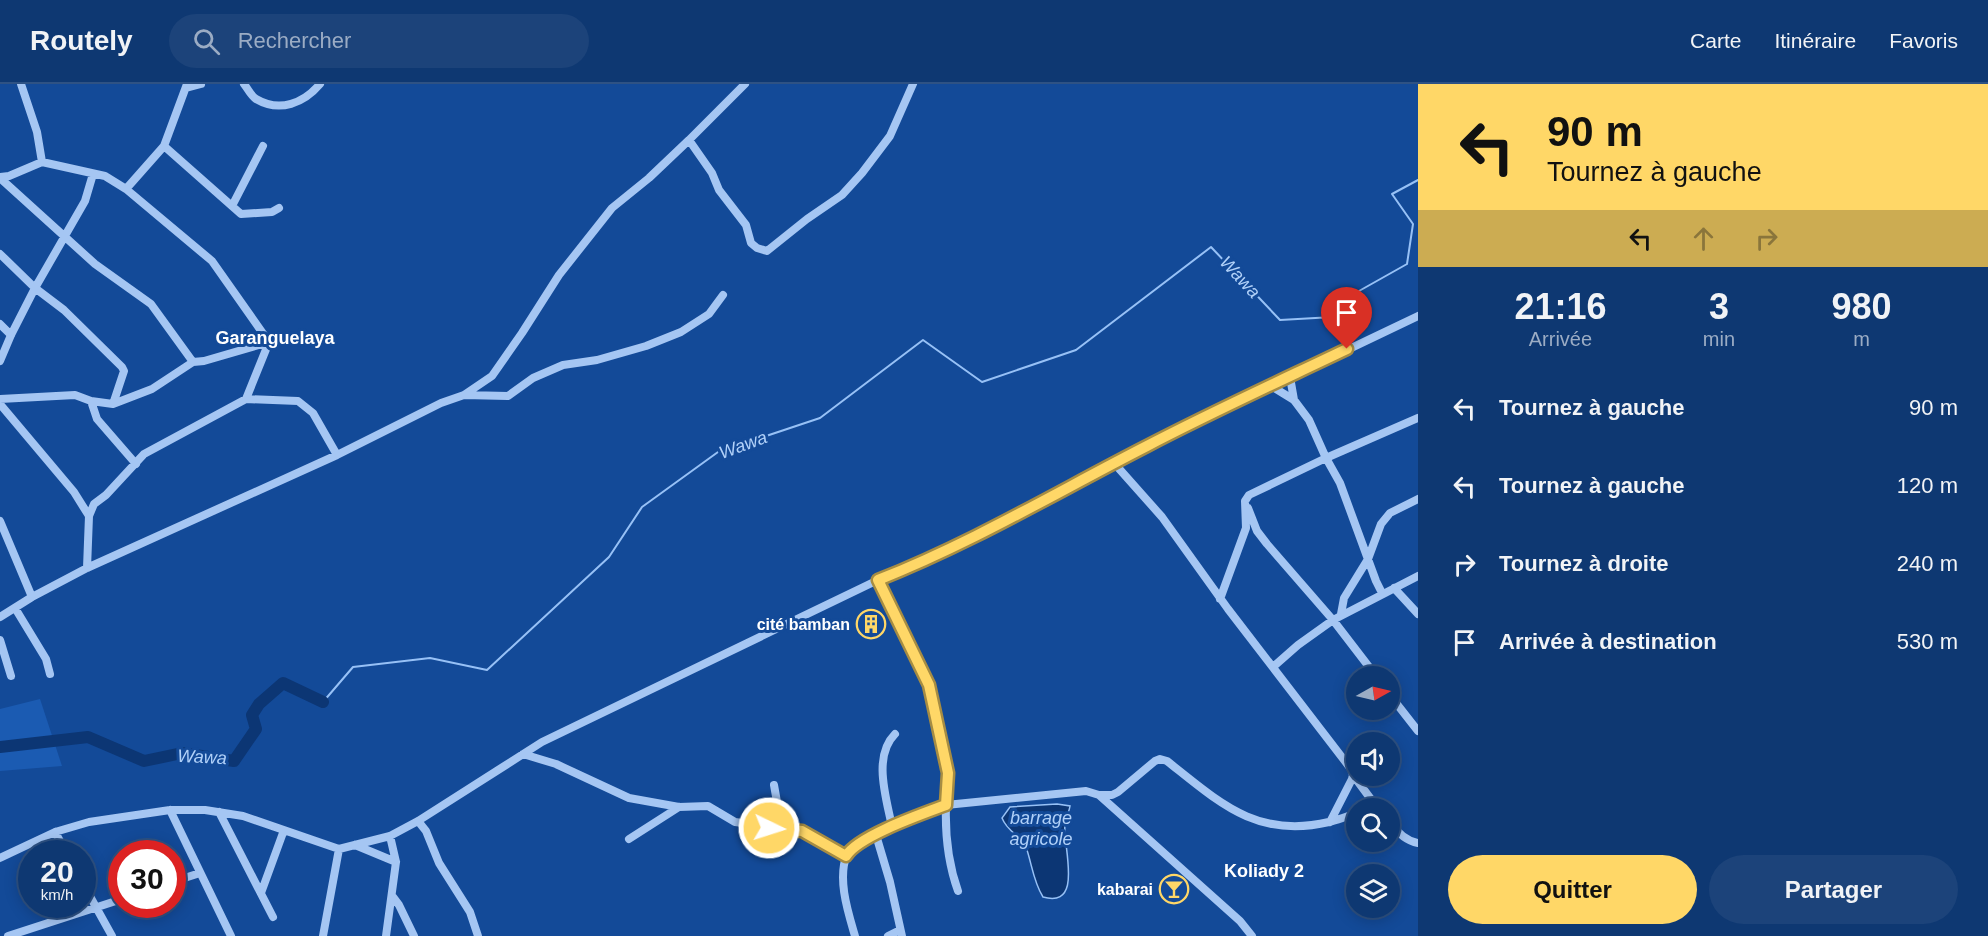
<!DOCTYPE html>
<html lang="fr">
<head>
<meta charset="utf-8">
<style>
  :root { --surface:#0e3872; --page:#1c437a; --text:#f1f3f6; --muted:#9bacc4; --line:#2e5284; --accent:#ffd767 }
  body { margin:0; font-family:Arial,sans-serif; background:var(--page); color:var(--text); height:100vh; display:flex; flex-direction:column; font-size:22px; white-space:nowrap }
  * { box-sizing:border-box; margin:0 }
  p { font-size:20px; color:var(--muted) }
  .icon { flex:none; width:33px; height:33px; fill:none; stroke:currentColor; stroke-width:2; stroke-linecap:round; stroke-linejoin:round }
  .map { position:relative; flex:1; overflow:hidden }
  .side { display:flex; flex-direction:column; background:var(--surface); width:570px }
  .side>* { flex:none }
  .top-card { background:#ffd767; color:#111; overflow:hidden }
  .needle { width:39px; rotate:82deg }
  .buttons { position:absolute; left:1346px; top:582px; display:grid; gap:12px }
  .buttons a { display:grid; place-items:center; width:54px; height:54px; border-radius:50%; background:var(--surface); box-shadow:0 3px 15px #0003,0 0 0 2px var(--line); font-size:30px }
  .speed { position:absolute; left:18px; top:756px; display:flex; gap:12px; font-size:30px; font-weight:700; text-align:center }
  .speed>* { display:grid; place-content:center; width:78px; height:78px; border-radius:50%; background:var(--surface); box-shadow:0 3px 15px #0003,0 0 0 2px var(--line); line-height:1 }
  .speed small { font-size:15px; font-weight:400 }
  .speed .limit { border:9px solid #d22; background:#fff; color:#111 }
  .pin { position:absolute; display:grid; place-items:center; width:51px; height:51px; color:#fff; margin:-62px -26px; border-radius:50% 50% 50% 0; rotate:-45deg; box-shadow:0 0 6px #0007 }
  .pin .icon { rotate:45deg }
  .me { position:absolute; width:66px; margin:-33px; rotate:94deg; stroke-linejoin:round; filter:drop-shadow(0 0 4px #0008) }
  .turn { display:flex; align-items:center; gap:21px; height:126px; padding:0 30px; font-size:27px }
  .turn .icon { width:78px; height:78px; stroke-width:2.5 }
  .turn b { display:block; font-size:42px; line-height:51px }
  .lanes { display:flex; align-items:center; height:57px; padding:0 30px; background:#0003; justify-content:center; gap:30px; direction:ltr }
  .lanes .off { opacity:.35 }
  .eta { display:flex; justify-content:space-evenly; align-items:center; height:102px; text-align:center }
  .eta b { font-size:36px; font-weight:600; line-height:42px }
  .button { display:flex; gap:12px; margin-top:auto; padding:12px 30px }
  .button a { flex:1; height:69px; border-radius:36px; background:var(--accent); color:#111; font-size:24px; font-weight:600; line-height:69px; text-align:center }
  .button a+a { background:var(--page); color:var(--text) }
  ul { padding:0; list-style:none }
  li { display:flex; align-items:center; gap:18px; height:78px; padding:0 30px }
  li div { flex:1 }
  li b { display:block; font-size:22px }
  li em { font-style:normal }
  header { display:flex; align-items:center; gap:36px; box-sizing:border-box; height:84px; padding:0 30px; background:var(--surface); border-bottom:2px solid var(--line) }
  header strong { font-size:28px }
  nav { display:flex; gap:33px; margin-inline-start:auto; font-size:21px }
  .search { width:420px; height:54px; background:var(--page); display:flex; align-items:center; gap:15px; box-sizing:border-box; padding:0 21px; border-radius:33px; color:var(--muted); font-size:22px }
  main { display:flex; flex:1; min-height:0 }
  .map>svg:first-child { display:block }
  .green { fill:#1b5bb2 }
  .water { fill:#0c3674; stroke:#97c1f6; stroke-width:1.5 }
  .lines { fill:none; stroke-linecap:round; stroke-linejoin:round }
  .stream { stroke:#97c1f6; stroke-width:2 }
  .river { stroke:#0c3674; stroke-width:12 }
  .minor { stroke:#a5c6f3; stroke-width:8 }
  .route-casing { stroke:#a68c43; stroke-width:15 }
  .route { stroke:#ffd767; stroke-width:10 }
  .labels { text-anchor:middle; stroke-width:6; stroke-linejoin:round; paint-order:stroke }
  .poi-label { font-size:16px; font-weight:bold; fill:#fff; stroke:#134a98; text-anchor:end }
  .water-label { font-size:18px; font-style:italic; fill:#b1d1f9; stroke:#134a98 }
  .neighbourhood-label { font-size:18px; font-weight:bold; fill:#fff; stroke:#134a98 }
</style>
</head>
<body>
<header>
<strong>Routely</strong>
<div class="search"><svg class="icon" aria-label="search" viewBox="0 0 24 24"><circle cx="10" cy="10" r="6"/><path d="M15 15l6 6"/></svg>Rechercher</div>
<nav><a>Carte</a><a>Itinéraire</a><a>Favoris</a></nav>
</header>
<main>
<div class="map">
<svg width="1418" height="852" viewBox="0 0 1418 852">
  <rect width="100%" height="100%" fill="#134a98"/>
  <path class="green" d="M 40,615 L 62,682 L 0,687 L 0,625 Z"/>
  <path class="water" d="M 1057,720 L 1070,722 C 1069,728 1066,734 1065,740 C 1062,760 1085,825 1043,813 C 1033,797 1032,780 1026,763 C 1021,751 1008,749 1002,734 L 1010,723 Z"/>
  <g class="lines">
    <path class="stream" d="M 323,618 L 353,583 L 430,574 L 487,586 L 609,473 L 642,423 L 718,368 L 820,334 L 923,256 L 982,298 L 1076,266 L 1211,163 L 1280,236 L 1351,232 L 1359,207 L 1407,180 L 1413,140 L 1392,110 L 1418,96"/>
    <path class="river" d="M 0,663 L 88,653 L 144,677 L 182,669 L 234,677 L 256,645 L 252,631 L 259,620 L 283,599 L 323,618"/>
    <path class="minor" d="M 21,0 L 37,48 L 42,78
      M 244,0 C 248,5 251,12 256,15 C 280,29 304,19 320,0
      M 186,4 L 201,0
      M 689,56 L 712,89 L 719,106 L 746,141 L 751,159 L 757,164 L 767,167 L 807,135 L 842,111 L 862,89 L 890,52 L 913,0
      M 164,62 L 241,130 L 272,128 L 279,124
      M 0,93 L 9,92 L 42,78 L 105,92 L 126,105 L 212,177 L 269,258 L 246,315 L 144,370 L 106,411 L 94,420 L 89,432
      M 0,94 L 95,180 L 151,220 L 193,278 L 152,305 L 113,320 L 91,317 L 75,311 L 0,315
      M 126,105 L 164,62 L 187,0
      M 232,122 L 263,62
      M 0,170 L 35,204 L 64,226 L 122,283 L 124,287 L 113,320
      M 0,240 L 11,251
      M 0,277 L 11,251 L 35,204 L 85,117 L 93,90
      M 193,278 L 204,277 L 269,258
      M 1290,293 L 1294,316
      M 1271,302 L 1294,316 L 1309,336 L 1326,374 L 1340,399 L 1376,497 L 1382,509
      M 464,311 L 508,312 L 533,294 L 563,281 L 597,276 L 646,262 L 681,248 L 709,230 L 723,211
      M 246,315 L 298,317 L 313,329 L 337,371
      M 91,317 L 97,335 L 136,380
      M 0,320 L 74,408 L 89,432 L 87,484
      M 1114,379 L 1162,433 L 1228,525 L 1351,685 L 1353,691 L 1352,695 L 1330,738
      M 1248,424 L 1257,447 L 1267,460 L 1333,536 L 1376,592
      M 0,437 L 32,513
      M 1394,504 L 1418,530
      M 1220,515 L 1246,444 L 1245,417 L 1249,411 L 1326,374 L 1418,334
      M 15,524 L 46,575 L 50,590
      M 1341,530 L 1344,514 L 1368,475 L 1381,440 L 1390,429 L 1418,415
      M 0,533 L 32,513 L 87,484 L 337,371 L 441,319 L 464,311 L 492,292 L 522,249 L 559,191 L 612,124 L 649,94 L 689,56 L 745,0
      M 0,556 L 11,592
      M 1273,583 L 1298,561 L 1333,536 L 1418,492
      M 1389,610 L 1418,647
      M 523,670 L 556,680 L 629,714 L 679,723 L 708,722 L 735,738 L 802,747 L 846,772
      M 1353,691 L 1376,722 L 1380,721 L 1383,724
      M 1099,711 L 1112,711 L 1118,708 L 1155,677 L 1160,675 L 1167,677 C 1220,719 1257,755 1329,738 C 1338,736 1347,732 1356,730
      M 170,726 L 231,852
      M 219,728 L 273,833
      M 418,737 L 426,747 L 439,779 L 470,828 L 478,852
      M 1389,737 C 1396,747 1406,757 1418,759
      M 892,743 C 887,716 872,673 895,650
      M 769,744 L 777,718 L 774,701
      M 55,748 L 67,770
      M 876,751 L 890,798 L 902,852
      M 629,755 L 679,723
      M 355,761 L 396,778
      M 0,774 L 55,748 L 89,738 L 170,726 L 205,726 L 243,732 L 339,765 L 390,752 L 418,737 L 542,658 L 878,496 L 924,478 L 1019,430 L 1148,361 L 1418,232
      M 82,798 L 112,852
      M 172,798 L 200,789
      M 958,807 C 948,779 945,750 946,721 L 1086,707 L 1099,711 L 1240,837 L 1252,852
      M 261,809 L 284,746
      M 393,813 L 399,821 L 414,852
      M 8,852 L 122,815
      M 323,852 L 339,765
      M 386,852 L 396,778 L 390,752
      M 855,852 C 848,828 837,795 847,770 C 854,755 927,728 946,721 L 948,689 L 929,601 L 878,496
      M 888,852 L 900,846"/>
  </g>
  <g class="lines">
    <g class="route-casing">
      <path id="route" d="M 769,744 L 802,747 L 846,772 C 858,752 922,730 946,721 L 948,689 L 929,601 L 878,496 C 972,459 1057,408 1147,362 C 1212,328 1280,297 1347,265"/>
    </g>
    <use href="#route" class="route"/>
  </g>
  <defs>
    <g id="building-ring" transform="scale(1.5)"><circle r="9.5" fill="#134a98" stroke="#ffd767" stroke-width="1.5"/><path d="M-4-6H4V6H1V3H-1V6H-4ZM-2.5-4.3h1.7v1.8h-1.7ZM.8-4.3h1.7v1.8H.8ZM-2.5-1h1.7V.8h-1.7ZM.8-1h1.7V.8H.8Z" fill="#ffd767"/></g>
    <g id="bar-ring" transform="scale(1.5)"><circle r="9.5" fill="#134a98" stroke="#ffd767" stroke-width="1.5"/><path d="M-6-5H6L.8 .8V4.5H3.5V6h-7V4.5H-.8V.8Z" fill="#ffd767"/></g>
  </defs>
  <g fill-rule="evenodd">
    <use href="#building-ring" x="871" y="540"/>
    <use href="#bar-ring" x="1174" y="805"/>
  </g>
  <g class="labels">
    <g class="poi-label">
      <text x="850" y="546">cité bamban</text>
      <text x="1153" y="811">kabarai</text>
    </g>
    <g class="water-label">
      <text transform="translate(1240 193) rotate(47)" y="6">Wawa</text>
      <text transform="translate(743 361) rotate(-20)" y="6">Wawa</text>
      <text transform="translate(202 673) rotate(3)" y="6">Wawa</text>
      <text x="1041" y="740">barrage<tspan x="1041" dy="21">agricole</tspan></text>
    </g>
    <g class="neighbourhood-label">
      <text x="275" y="260">Garanguelaya</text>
      <text x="1264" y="793">Koliady 2</text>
    </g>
  </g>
</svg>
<div class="buttons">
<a><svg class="needle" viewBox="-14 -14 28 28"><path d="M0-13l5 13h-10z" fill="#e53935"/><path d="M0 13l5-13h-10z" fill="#9bacc4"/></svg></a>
<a><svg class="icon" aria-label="sound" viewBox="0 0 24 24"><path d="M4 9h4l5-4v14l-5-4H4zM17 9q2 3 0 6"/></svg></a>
<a><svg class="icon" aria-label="search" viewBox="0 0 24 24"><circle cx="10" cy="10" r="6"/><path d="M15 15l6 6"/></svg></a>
<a><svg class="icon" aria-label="layers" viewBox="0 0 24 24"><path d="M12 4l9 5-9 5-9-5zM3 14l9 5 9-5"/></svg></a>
</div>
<div class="speed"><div>20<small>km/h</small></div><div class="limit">30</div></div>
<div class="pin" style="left:1347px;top:265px;background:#d93025"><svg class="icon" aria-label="arrive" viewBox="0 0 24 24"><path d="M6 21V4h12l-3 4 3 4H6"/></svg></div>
<svg class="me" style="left:769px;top:744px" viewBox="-20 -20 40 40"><circle r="17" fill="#ffd767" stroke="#fff" stroke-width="3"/><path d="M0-11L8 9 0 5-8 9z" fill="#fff"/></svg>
</div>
<section class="side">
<div class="top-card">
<div class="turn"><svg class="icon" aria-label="left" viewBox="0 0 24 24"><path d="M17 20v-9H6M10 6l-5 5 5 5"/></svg><div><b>90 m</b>Tournez à gauche</div></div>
<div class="lanes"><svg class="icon" aria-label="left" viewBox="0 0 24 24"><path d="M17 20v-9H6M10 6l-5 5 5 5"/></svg><svg class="icon off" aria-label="ahead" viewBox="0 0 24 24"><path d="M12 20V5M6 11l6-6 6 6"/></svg><svg class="icon off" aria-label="right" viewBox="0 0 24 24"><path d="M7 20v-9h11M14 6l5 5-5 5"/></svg></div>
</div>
<div class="eta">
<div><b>21:16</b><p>Arrivée</p></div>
<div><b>3</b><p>min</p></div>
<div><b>980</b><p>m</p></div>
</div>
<ul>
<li><svg class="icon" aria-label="left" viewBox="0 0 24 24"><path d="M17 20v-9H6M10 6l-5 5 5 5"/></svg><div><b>Tournez à gauche</b></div><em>90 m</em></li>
<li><svg class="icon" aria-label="left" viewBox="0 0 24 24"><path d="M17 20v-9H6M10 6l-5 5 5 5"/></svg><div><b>Tournez à gauche</b></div><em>120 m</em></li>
<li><svg class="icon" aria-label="right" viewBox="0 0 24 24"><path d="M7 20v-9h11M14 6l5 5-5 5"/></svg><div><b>Tournez à droite</b></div><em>240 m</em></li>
<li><svg class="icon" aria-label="arrive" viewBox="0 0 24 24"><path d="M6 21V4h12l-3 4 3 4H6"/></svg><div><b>Arrivée à destination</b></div><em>530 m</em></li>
</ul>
<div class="button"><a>Quitter</a><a>Partager</a></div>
</section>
</main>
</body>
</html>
